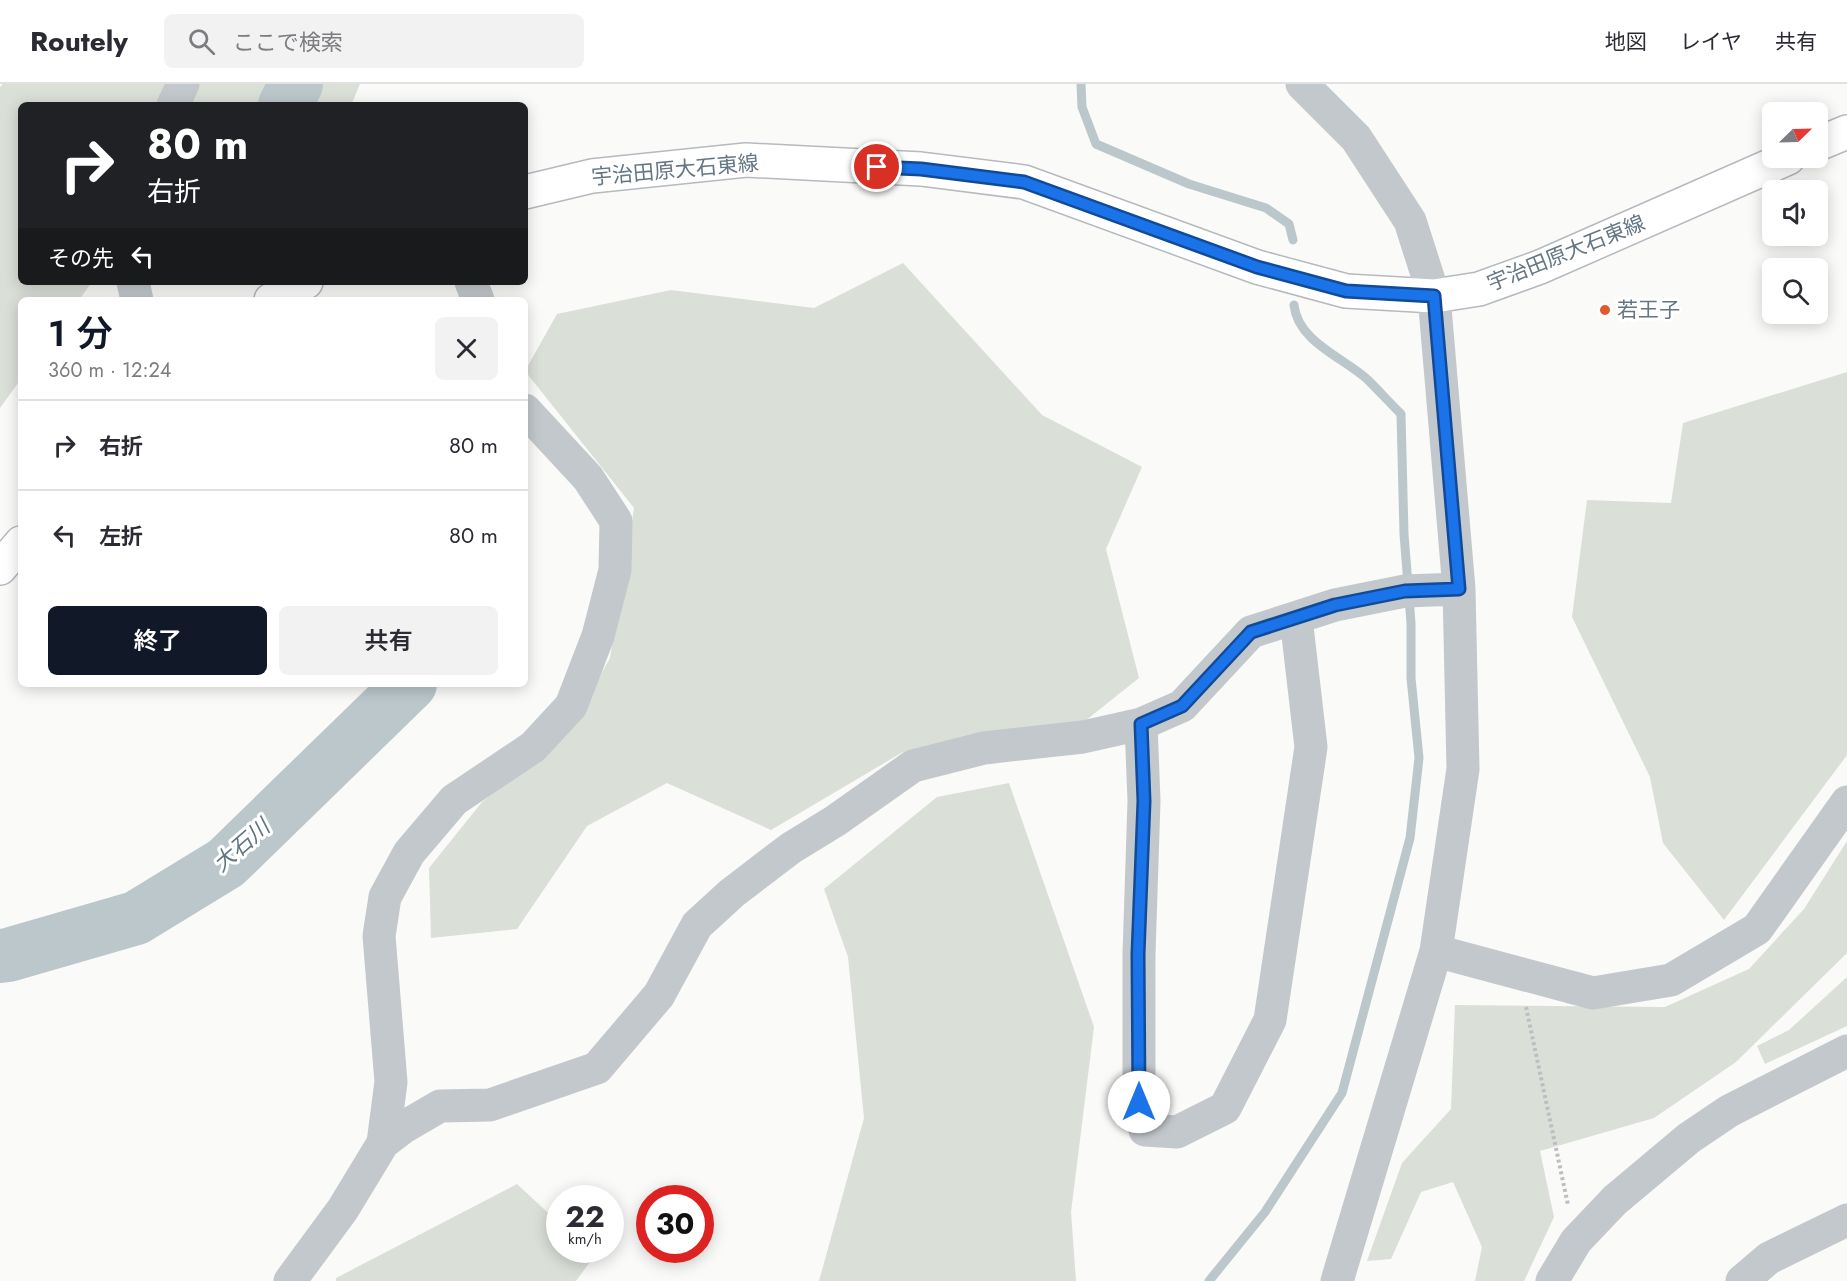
<!DOCTYPE html>
<html lang="ja">
<head>
<meta charset="utf-8">
<style>
  :root { --surface:#fff; --page:#f2f2f3; --text:#2b2b33; --muted:#7c7c81; --line:#e1e1e2; --accent:#111827 }
  body { margin:0; font-family:Jost,"Noto Sans JP",sans-serif; background:var(--page); color:var(--text); height:100vh; display:flex; flex-direction:column; font-size:22px; white-space:nowrap }
  * { box-sizing:border-box; margin:0 }
  p { font-size:20px; color:var(--muted) }
  .icon { flex:none; width:33px; height:33px; fill:none; stroke:currentColor; stroke-width:2; stroke-linecap:round; stroke-linejoin:round }
  .map { position:relative; flex:1; overflow:hidden }
  .panel { position:absolute; left:18px; top:213px; width:510px; height:390px; display:flex; flex-direction:column; background:var(--surface); border-radius:9px; box-shadow:0 3px 15px #0003 }
  .panel>* { flex:none }
  .guide { position:absolute; left:18px; top:18px; width:510px; height:183px; border-radius:9px; box-shadow:0 3px 15px #0003; background:#202124; color:#fff; overflow:hidden }
  .needle { width:39px; rotate:67deg }
  .buttons { position:absolute; left:1762px; top:18px; display:grid; gap:12px }
  .buttons a { display:grid; place-items:center; width:66px; height:66px; border-radius:9px; background:var(--surface); box-shadow:0 3px 15px #0003; font-size:30px }
  .speed { position:absolute; left:546px; top:1101px; display:flex; gap:12px; font-size:30px; font-weight:700; text-align:center }
  .speed>* { display:grid; place-content:center; width:78px; height:78px; border-radius:50%; background:var(--surface); box-shadow:0 3px 15px #0003; line-height:1 }
  .speed small { font-size:15px; font-weight:400 }
  .speed .limit { border:9px solid #d22; background:#fff; color:#111 }
  .pin { position:absolute; display:grid; place-items:center; width:51px; height:51px; color:#fff; margin:-26px; border:3px solid #fff; border-radius:50%; box-shadow:0 2px 6px #0007 }
  .me { position:absolute; width:66px; margin:-33px; rotate:0deg; stroke-linejoin:round; filter:drop-shadow(0 0 4px #0008) }
  .turn { display:flex; align-items:center; gap:21px; height:126px; padding:0 30px; font-size:27px }
  .turn .icon { width:78px; height:78px; stroke-width:2.5 }
  .turn b { display:block; font-size:42px; line-height:51px }
  .then { display:flex; align-items:center; height:57px; padding:0 30px; background:#0003; gap:12px; font-size:22px }
  .round { display:grid; place-items:center; flex:none; width:63px; height:63px; border-radius:9px; background:var(--page) }
  .summary { display:flex; align-items:center; justify-content:space-between; height:102px; padding:0 30px }
  h1 { font-size:36px; font-weight:600; line-height:45px; color:var(--accent) }
  .button { display:flex; gap:12px; margin-top:auto; padding:12px 30px }
  .button a { flex:1; height:69px; border-radius:9px; background:var(--accent); color:#fff; font-size:24px; font-weight:600; line-height:69px; text-align:center }
  .button a+a { background:var(--page); color:var(--text) }
  ul { padding:0; list-style:none }
  li { display:flex; align-items:center; gap:18px; height:90px; padding:0 30px; border-top:2px solid var(--line) }
  li div { flex:1 }
  li b { display:block; font-size:22px }
  li em { font-style:normal }
  header { display:flex; align-items:center; gap:36px; box-sizing:border-box; height:84px; padding:0 30px; background:var(--surface); border-bottom:2px solid var(--line) }
  header strong { font-size:28px }
  nav { display:flex; gap:33px; margin-inline-start:auto; font-size:21px }
  .search { width:420px; height:54px; background:var(--page); display:flex; align-items:center; gap:15px; box-sizing:border-box; padding:0 21px; border-radius:9px; color:var(--muted); font-size:22px }
  .map>svg:first-child { display:block }
  .green { fill:#dadfd7 }
  .lines { fill:none; stroke-linecap:round; stroke-linejoin:round }
  .stream { stroke:#bbc7cb; stroke-width:9 }
  .river { stroke:#bbc7cb; stroke-width:54 }
  .major-casing { stroke:#b5babe; stroke-width:36 }
  .path { stroke:#bbbfc2; stroke-width:4; stroke-dasharray:3 3; stroke-linecap:butt }
  .minor { stroke:#c3c8cc; stroke-width:33 }
  .major { stroke:#fff; stroke-width:33 }
  .route-casing { stroke:#114b97; stroke-width:15 }
  .route { stroke:#1a73e8; stroke-width:10 }
  .poi-dot { fill:#e4572e; stroke:#fff; stroke-width:2 }
  .labels { text-anchor:middle; stroke-width:6; stroke-linejoin:round; paint-order:stroke }
  .street-label { font-size:21px; fill:#657683; stroke:#fff }
  .poi-label { font-size:21px; fill:#657683; stroke:#fff; text-anchor:start }
  .water-label { font-size:22px; font-style:italic; fill:#60757c; stroke:#fff }
</style>
</head>
<body>
<header>
<strong>Routely</strong>
<div class="search"><svg class="icon" aria-label="search" viewBox="0 0 24 24"><circle cx="10" cy="10" r="6"/><path d="M15 15l6 6"/></svg>ここで検索</div>
<nav><a>地図</a><a>レイヤ</a><a>共有</a></nav>
</header>
<div class="map">
<svg width="1847" height="1197" viewBox="0 0 1847 1197">
  <rect width="100%" height="100%" fill="#fafaf8"/>
  <path class="green" d="M 3,0 L 360,0 L 351,21 L 21,21 L 21,198 L 92,198 L 79,216 L 21,216 L 21,295 L 0,324 L 0,3 Z
    M 903,179 L 1042,331 L 1142,383 L 1106,465 L 1139,594 L 1080,641 L 903,668 L 771,746 L 667,699 L 587,742 L 517,845 L 431,854 L 429,784 L 482,718 L 566,652 L 610,574 L 634,424 L 525,287 L 557,230 L 671,206 L 814,224 Z
    M 1847,288 L 1847,671 L 1724,836 L 1663,759 L 1650,693 L 1572,533 L 1587,416 L 1671,419 L 1683,339 Z
    M 1009,699 L 1094,943 L 1071,1128 L 1076,1197 L 819,1197 L 864,1034 L 848,873 L 824,805 L 937,713 Z
    M 1847,757 L 1847,869 L 1736,978 L 1654,1034 L 1540,1067 L 1554,1133 L 1524,1197 L 1475,1197 L 1482,1163 L 1453,1098 L 1421,1108 L 1391,1175 L 1367,1177 L 1402,1079 L 1451,1025 L 1455,921 L 1665,923 L 1749,885 L 1804,825 Z
    M 1847,893 L 1847,942 L 1765,980 L 1757,962 L 1789,946 Z
    M 517,1100 L 559,1139 L 560,1166 L 589,1166 L 595,1171 L 576,1197 L 336,1197 L 336,1194 Z"/>
  <g class="lines">
    <path class="stream" d="M 1081,0 L 1082,23 L 1096,60 L 1189,100 L 1266,124 L 1289,140 L 1293,156
      M 1209,1197 L 1265,1128 L 1342,1009 L 1410,754 L 1419,674 L 1411,594 L 1411,539 L 1404,450 L 1401,330 C 1390,319 1379,307 1368,296 C 1343,273 1298,258 1294,221"/>
    <path class="river" d="M 285,21 L 296,0
      M 0,872 L 8,871 L 136,834 L 226,779 L 410,600"/>
    <g class="major-casing">
      <path id="major" d="M 1818,60 L 1847,48
        M 525,108 L 592,92 L 746,76 L 921,85 L 1024,98 L 1257,183 L 1346,207 L 1434,212 L 1479,205 L 1540,183 L 1788,74
        M 271,216 L 306,198
        M 0,484 L 21,459"/>
    </g>
    <path class="path" d="M 1526,923 L 1568,1121"/>
    <path class="minor" d="M 1302,0 L 1356,54 L 1410,137 L 1434,212 L 1459,505 L 1463,685 L 1436,867 L 1337,1197
      M 173,21 L 183,0
      M 133,198 L 137,216
      M 471,198 L 478,216
      M 1141,640 L 1144,717 L 1139,870 L 1139,1018 L 1145,1046 L 1177,1048 L 1225,1024 L 1270,936 L 1311,663 L 1296,534
      M 1436,867 L 1593,909 L 1671,896 L 1757,845 L 1847,718
      M 383,1059 L 391,998 L 379,852 L 385,813 L 409,769 L 454,716 L 533,663 L 571,622 L 598,552 L 615,486 L 616,437 L 588,394 L 525,326
      M 290,1197 L 343,1125 L 383,1059 L 404,1043 L 440,1022 L 490,1021 L 597,984 L 659,911 L 697,841 L 732,809 L 791,764 L 835,737 L 913,682 L 984,664 L 1083,653 L 1141,640 L 1182,622 L 1251,548 L 1335,521 L 1405,507 L 1459,505
      M 1552,1197 L 1576,1157 L 1615,1116 L 1689,1054 L 1729,1027 L 1847,967
      M 1742,1197 L 1769,1174 L 1847,1136"/>
    <use href="#major" class="major"/>
  </g>
  <g class="lines">
    <g class="route-casing">
      <path id="route" d="M 877,83 L 921,85 L 1024,98 L 1257,183 L 1346,207 L 1434,212 L 1459,505 L 1405,507 L 1335,521 L 1251,548 L 1182,622 L 1141,640 L 1144,717 L 1138,870 L 1139,1018"/>
    </g>
    <use href="#route" class="route"/>
  </g>
  <circle class="poi-dot" cx="1605" cy="226" r="6"/>
  <g class="labels">
    <g class="street-label">
      <text transform="translate(675 86) rotate(-5)" y="7">宇治田原大石東線</text>
      <text transform="translate(1566 169) rotate(-22)" y="7">宇治田原大石東線</text>
    </g>
    <g class="poi-label">
      <text x="1617" y="233">若王子</text>
    </g>
    <g class="water-label">
      <text transform="translate(241 761) rotate(-41)" y="8">大石川</text>
    </g>
  </g>
</svg>
<div class="buttons">
<a><svg class="needle" viewBox="-14 -14 28 28"><path d="M0-13l5 13h-10z" fill="#e53935"/><path d="M0 13l5-13h-10z" fill="#7c7c81"/></svg></a>
<a><svg class="icon" aria-label="sound" viewBox="0 0 24 24"><path d="M4 9h4l5-4v14l-5-4H4zM17 9q2 3 0 6"/></svg></a>
<a><svg class="icon" aria-label="search" viewBox="0 0 24 24"><circle cx="10" cy="10" r="6"/><path d="M15 15l6 6"/></svg></a>
</div>
<div class="speed"><div>22<small>km/h</small></div><div class="limit">30</div></div>
<div class="pin" style="left:877px;top:83px;background:#d93025"><svg class="icon" aria-label="arrive" viewBox="0 0 24 24"><path d="M6 21V4h12l-3 4 3 4H6"/></svg></div>
<svg class="me" style="left:1139px;top:1018px" viewBox="-20 -20 40 40"><circle r="19" fill="#fff"/><path d="M0-13L10 11 0 6-10 11z" fill="#1a73e8"/></svg>
<div class="guide">
<div class="turn"><svg class="icon" aria-label="right" viewBox="0 0 24 24"><path d="M7 20v-9h11M14 6l5 5-5 5"/></svg><div><b>80 m</b>右折</div></div>
<div class="then">その先<svg class="icon" aria-label="left" viewBox="0 0 24 24"><path d="M17 20v-9H6M10 6l-5 5 5 5"/></svg></div>
</div>
<section class="panel">
<div class="summary"><div><h1>1 分</h1><p>360 m · 12:24</p></div><a class="round"><svg class="icon" aria-label="close" viewBox="0 0 24 24"><path d="M6 6l12 12M18 6L6 18"/></svg></a></div>
<ul>
<li><svg class="icon" aria-label="right" viewBox="0 0 24 24"><path d="M7 20v-9h11M14 6l5 5-5 5"/></svg><div><b>右折</b></div><em>80 m</em></li>
<li><svg class="icon" aria-label="left" viewBox="0 0 24 24"><path d="M17 20v-9H6M10 6l-5 5 5 5"/></svg><div><b>左折</b></div><em>80 m</em></li>
</ul>
<div class="button"><a>終了</a><a>共有</a></div>
</section>
</div>
</body>
</html>
